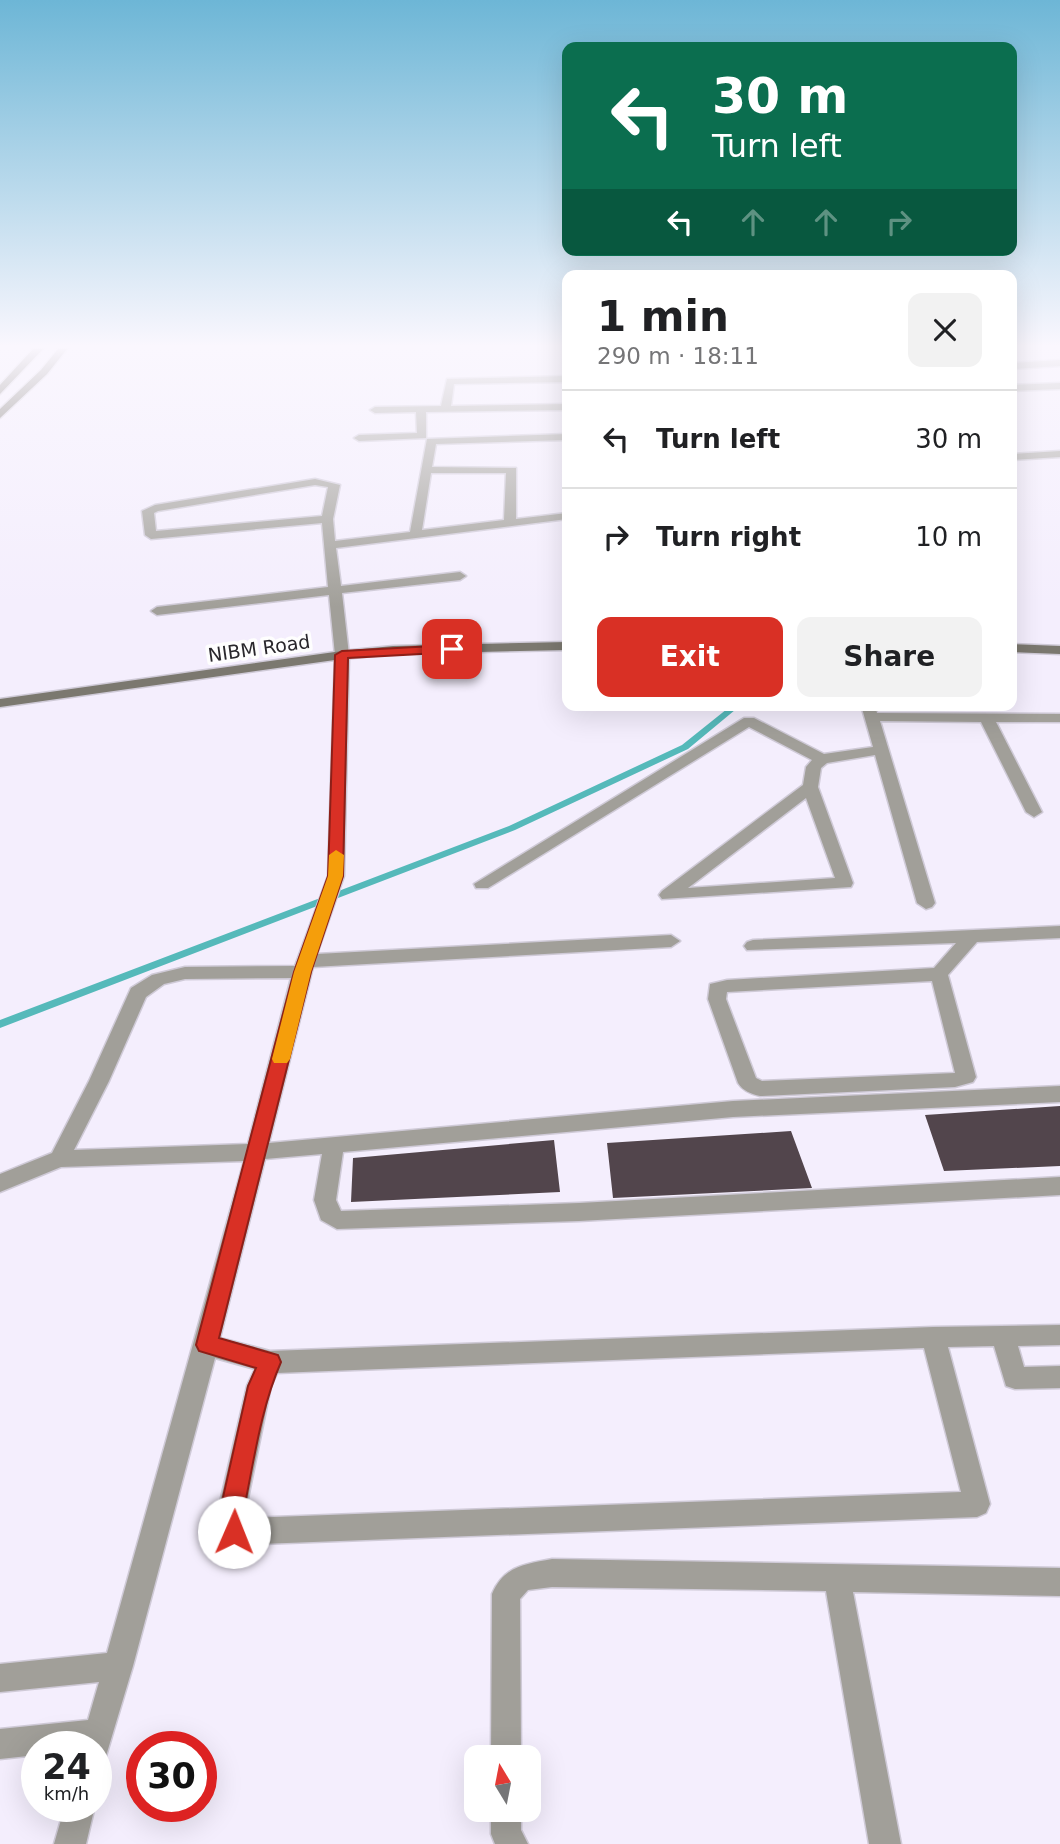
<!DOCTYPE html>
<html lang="en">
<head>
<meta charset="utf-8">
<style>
  :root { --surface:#fff; --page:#f2f2f2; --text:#202124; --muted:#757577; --line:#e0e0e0; --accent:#d93025 }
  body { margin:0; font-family:"DejaVu Sans",sans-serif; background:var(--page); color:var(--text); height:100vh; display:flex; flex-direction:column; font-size:26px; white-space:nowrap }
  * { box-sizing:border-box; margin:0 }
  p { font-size:23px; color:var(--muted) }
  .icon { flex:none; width:38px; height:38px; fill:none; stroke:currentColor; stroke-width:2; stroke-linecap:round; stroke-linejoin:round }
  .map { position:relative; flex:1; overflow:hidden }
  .sheet { position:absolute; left:562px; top:270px; width:455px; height:441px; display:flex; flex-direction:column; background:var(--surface); border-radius:14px; box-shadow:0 7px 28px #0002 }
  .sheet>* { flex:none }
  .banner { position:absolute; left:562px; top:42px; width:455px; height:214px; border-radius:14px; box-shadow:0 7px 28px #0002; background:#0b6e4f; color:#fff; overflow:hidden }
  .needle { width:46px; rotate:350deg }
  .controls { position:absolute; left:464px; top:1745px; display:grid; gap:14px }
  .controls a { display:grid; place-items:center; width:77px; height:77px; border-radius:14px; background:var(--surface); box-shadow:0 7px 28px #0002; font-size:35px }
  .speed { position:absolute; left:21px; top:1731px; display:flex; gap:14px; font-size:35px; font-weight:700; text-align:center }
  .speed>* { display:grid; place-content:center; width:91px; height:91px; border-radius:50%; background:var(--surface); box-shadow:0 7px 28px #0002; line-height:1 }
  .speed small { font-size:18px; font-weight:400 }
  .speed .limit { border:10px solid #d22; background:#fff; color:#111 }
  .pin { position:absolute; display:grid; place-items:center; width:60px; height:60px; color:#fff; margin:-30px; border-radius:14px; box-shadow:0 4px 10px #0006 }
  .me { position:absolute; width:77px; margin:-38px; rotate:1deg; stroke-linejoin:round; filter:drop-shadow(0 0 5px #0008) }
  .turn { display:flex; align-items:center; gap:24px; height:147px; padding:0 35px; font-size:32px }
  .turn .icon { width:91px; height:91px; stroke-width:2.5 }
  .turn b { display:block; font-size:49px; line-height:60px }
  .lanes { display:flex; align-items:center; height:66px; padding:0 35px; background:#0003; justify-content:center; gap:35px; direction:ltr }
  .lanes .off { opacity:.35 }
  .round { display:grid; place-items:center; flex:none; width:74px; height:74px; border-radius:14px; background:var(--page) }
  .head { display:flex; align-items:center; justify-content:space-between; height:119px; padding:0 35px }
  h1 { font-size:42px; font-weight:800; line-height:52px }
  .primary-button { display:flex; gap:14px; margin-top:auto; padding:14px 35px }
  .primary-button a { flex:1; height:80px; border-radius:14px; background:var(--accent); color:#fff; font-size:28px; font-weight:800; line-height:80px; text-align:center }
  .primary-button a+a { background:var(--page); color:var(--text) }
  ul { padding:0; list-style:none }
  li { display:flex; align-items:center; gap:21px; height:98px; padding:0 35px; border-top:2px solid var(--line) }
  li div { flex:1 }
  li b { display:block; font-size:26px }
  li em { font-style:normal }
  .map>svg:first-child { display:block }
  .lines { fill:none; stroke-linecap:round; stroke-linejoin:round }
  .stream { fill:#55b9ba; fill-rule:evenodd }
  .building { fill:#52454c }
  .street-casing { stroke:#cfcad7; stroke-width:3 }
  .secondary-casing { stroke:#cfcad7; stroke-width:3 }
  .primary-casing { stroke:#cfcad7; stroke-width:3 }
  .street { fill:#a19f99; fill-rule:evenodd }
  .secondary { fill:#7b786f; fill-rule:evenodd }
  .primary { fill:#605c51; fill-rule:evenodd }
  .route { fill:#d93025; stroke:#8d1f18; stroke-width:2 }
  .slow { fill:#f59e0b }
  .labels { text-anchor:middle; stroke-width:7; stroke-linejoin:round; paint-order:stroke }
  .far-street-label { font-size:19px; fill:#29272c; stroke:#fefefe }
</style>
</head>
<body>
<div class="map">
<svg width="1060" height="1844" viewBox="0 0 1060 1844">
  <rect width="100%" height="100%" fill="#f4eefd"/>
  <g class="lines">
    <path class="stream" d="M 732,705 L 741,705 L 688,749 L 515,830 L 0,1028 L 0,1020 L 509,826 L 682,745 Z"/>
  </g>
  <path class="building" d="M 1060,1106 L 1060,1166 L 944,1171 L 925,1115 Z
    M 791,1131 L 812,1188 L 613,1198 L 607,1143 Z
    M 554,1140 L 560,1192 L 351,1202 L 353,1158 Z"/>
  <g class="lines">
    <g class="street-casing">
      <path id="street" d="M 1060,360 L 1060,366 L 1012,369 L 1012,363 Z
        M 567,376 L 567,382 L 454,384 L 451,406 L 567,404 L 567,410 L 426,412 L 426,438 L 359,441 L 354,438 L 359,435 L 417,433 L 416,412 L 375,413 L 370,410 L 375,407 L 441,406 L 447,379 Z
        M 1060,383 L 1060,389 L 1012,391 L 1012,385 Z
        M 567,434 L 567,440 L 436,444 L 432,467 L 516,468 L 516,519 L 567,513 L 567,519 L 336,548 L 341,586 L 460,572 L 466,576 L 460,580 L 342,593 L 349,655 L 344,876 L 317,954 L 671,935 L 680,941 L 671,947 L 313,967 L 269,1143 L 733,1101 L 1060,1086 L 1060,1102 L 733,1117 L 343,1152 L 336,1200 L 341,1211 L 579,1203 L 1060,1177 L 1060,1195 L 579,1221 L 337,1229 L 321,1220 L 314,1200 L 322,1154 L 265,1159 L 220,1338 L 270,1351 L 933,1327 L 1060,1325 L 1060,1345 L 1018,1346 L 1024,1367 L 1060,1366 L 1060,1388 L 1015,1389 L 1006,1386 L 994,1346 L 948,1347 L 990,1504 L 986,1513 L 977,1517 L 234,1545 L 225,1541 L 217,1515 L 247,1386 L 255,1369 L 215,1358 L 133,1666 L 106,1756 L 96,1761 L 96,1746 L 37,1746 L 37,1755 L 0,1759 L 0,1729 L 88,1720 L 99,1682 L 0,1692 L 0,1664 L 107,1653 L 244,1161 L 61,1167 L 0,1192 L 0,1174 L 52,1153 L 89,1081 L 131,988 L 152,975 L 185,967 L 295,966 L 328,876 L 335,655 L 329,595 L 157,615 L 151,611 L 157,607 L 328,587 L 322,523 L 151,539 L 145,535 L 142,511 L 155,505 L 315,479 L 340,485 L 333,519 L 335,541 L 410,532 L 427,439 ZM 431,473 L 506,473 L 504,520 L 422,530 ZM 315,485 L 328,487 L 322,516 L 156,531 L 154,513 L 158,511 ZM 291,978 L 248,1144 L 74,1150 L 109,1081 L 146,997 L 164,984 L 185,979 ZM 924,1348 L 961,1492 L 244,1518 L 271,1386 L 277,1373 Z
        M 1060,451 L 1060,457 L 1012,460 L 1012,454 Z
        M 861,705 L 875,705 L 877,713 L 1060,714 L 1060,722 L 996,722 L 1042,812 L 1034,817 L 1026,812 L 981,722 L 880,721 L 935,903 L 932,907 L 926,909 L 917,903 L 875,755 L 827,763 L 821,768 L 818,787 L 853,883 L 851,887 L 662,899 L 659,895 L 662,891 L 803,785 L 806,767 L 812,760 L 749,727 L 488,888 L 476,888 L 474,884 L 744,718 L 754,718 L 824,754 L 873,747 ZM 806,798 L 835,878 L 688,888 Z
        M 1060,926 L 1060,938 L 977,942 L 948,975 L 976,1077 L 973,1082 L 955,1087 L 760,1096 C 751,1094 743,1091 738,1083 L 708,999 L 710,984 L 727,980 L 934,968 L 956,943 L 747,950 L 744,946 L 747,942 L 753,940 ZM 932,981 L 955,1073 L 762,1081 L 756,1078 L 726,999 L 727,992 Z
        M 552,1559 L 1060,1568 L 1060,1596 L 853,1592 L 901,1844 L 869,1844 L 826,1591 L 552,1587 L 528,1590 L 520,1599 L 521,1757 L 491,1757 L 492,1594 C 504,1566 525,1564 552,1559 Z
        M 65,1806 L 95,1806 L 86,1844 L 54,1844 Z
        M 491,1810 L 521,1810 L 521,1830 L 528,1844 L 495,1844 L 491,1834 Z"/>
    </g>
    <g class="secondary-casing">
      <path id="secondary" d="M 567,642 L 567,650 L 393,654 L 342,659 L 0,707 L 0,699 L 342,651 L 393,646 Z
        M 1012,644 L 1060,646 L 1060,654 L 1012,652 Z"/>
    </g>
    <g class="primary-casing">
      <path id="primary" d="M 33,349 L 43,349 L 0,394 L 0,385 Z
        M 58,349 L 67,349 L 47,374 L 0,418 L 0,409 L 41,370 Z"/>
    </g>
    <use href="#street" class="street"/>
    <use href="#secondary" class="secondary"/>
    <use href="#primary" class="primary"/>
  </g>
  <linearGradient id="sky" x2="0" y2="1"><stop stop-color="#6db6d6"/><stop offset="0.57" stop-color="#faf7fe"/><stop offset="1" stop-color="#faf7fe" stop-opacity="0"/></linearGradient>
  <rect width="1060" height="607" fill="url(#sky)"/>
  <path class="route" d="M 452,645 L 457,646 L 457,652 L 348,658 L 343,876 L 311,972 L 219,1338 L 278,1355 L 281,1362 C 261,1408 254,1460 244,1509 C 241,1520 247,1529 242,1540 L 234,1544 L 225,1540 L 219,1515 L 248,1386 L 256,1368 L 199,1351 L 196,1345 L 294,972 L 328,876 L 335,655 L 342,651 Z"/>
  <path class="slow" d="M 336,850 L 344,855 L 343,876 L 311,972 L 290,1059 L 287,1063 L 274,1063 L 272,1059 L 294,972 L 328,876 L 329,855 Z"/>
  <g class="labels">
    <g class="far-street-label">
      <text transform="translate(259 648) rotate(-8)" y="7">NIBM Road</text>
    </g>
  </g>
</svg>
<div class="controls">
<a><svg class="needle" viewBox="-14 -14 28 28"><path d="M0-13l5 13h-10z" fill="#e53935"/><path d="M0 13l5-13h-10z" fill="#757577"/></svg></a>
</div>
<div class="speed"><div>24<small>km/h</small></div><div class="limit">30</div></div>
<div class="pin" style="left:452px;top:649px;background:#d93025"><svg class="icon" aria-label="arrive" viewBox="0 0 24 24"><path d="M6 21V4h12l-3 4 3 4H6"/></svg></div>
<svg class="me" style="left:234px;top:1532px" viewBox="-20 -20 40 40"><circle r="19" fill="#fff"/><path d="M0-13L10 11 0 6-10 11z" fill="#d93025"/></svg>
<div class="banner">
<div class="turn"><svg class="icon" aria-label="left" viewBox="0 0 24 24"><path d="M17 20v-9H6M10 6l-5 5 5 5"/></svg><div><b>30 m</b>Turn left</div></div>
<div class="lanes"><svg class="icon" aria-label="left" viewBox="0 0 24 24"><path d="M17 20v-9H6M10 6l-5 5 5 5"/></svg><svg class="icon off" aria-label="ahead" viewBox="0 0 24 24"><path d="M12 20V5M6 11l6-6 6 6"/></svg><svg class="icon off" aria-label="ahead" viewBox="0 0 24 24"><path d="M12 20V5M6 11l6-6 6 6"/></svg><svg class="icon off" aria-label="right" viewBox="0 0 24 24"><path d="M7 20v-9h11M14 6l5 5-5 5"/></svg></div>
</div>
<section class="sheet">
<div class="head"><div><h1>1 min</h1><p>290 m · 18:11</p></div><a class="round"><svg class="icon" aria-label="close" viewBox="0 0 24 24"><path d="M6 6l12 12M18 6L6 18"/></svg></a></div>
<ul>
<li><svg class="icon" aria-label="left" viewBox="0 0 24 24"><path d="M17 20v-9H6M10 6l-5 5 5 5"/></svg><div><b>Turn left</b></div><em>30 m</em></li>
<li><svg class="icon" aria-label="right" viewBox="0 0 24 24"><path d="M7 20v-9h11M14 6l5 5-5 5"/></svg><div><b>Turn right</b></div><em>10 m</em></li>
</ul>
<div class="primary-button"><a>Exit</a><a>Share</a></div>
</section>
</div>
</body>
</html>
